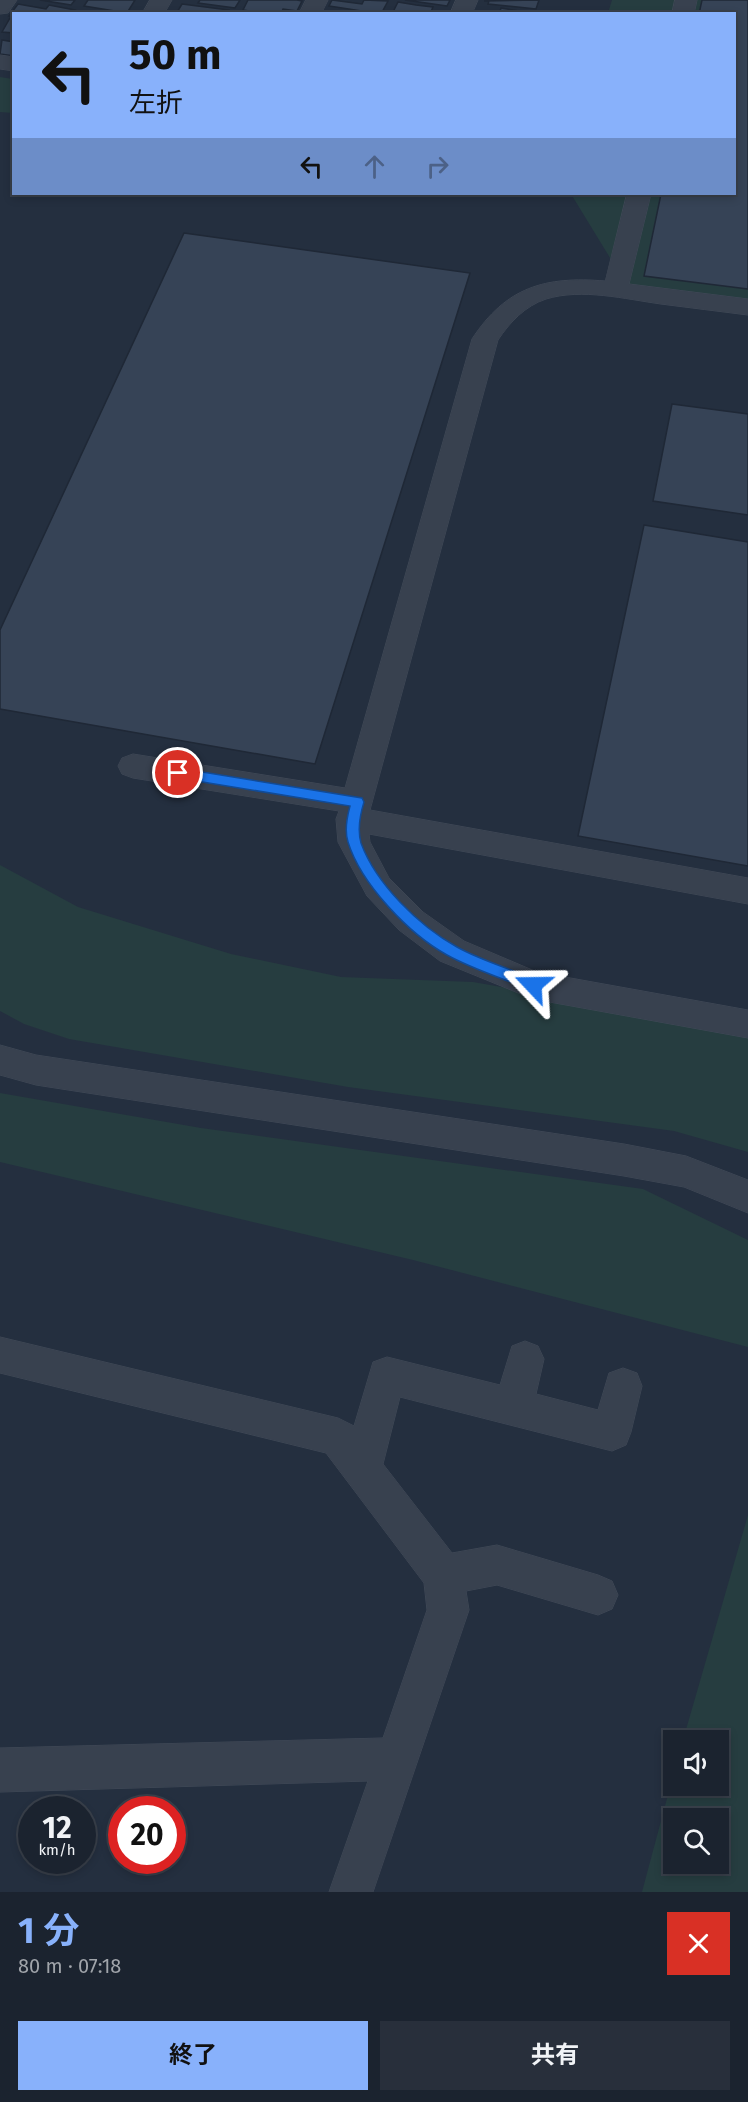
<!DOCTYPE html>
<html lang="ja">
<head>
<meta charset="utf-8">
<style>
  :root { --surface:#1b232f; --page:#282f3b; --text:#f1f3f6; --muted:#a0a4aa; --line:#39404b; --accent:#88b1fb }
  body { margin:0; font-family:"Fira Sans","Noto Sans JP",sans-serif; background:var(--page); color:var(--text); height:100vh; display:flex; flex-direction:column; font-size:22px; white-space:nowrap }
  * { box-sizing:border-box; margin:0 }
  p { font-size:20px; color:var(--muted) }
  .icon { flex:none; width:33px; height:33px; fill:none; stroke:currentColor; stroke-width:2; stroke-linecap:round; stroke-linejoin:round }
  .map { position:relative; height:1892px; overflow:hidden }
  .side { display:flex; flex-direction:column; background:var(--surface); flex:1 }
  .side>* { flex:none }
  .guide { position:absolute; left:12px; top:12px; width:724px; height:183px; border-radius:0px; box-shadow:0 3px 9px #0003,0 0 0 2px var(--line); background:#88b1fb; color:#111; overflow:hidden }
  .buttons { position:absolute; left:663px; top:1730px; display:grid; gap:12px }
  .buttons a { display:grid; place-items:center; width:66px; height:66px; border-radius:0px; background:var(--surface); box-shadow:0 3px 9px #0003,0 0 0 2px var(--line); font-size:30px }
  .speed { position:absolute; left:18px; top:1796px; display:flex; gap:12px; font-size:30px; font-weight:700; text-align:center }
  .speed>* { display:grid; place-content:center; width:78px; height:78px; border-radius:50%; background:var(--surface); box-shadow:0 3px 9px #0003,0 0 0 2px var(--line); line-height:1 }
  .speed small { font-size:15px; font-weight:400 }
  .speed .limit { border:9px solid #d22; background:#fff; color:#111 }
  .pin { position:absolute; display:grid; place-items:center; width:51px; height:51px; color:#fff; margin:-26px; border:3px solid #fff; border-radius:50%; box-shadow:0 2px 6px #0007 }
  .me { position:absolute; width:66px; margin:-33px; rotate:293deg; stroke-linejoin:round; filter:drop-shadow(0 0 4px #0008) }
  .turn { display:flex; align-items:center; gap:21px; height:126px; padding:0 18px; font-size:27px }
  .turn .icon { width:78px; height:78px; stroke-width:2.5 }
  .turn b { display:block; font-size:42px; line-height:51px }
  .lanes { display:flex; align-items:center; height:57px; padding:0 18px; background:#0003; justify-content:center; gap:30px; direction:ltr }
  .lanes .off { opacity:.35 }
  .round { display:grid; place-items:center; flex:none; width:63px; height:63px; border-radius:0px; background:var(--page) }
  .overview { display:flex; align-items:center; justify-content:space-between; height:102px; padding:0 18px }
  h1 { font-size:36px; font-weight:700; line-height:45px; color:var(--accent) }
  .cta { display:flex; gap:12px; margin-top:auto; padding:12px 18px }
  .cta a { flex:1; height:69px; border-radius:0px; background:var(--accent); color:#111; font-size:24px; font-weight:700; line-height:69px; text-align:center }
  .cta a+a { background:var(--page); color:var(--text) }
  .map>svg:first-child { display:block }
  .green { fill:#263d40; fill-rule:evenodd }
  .building { fill:#364356; stroke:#1f2836; stroke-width:1.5 }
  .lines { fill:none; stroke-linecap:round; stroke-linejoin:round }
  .minor-casing { stroke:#414a58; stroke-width:1 }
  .minor { fill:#38414f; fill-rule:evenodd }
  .route { fill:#1a73e8; stroke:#114b97; stroke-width:1.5 }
</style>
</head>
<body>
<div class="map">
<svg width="748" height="1892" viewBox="0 0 748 1892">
  <rect width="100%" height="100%" fill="#242f3f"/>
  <path class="green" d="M 612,0 L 748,0 L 748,299 L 626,284 L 571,194 L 735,194 L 735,14 L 608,13 Z
    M 0,77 L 13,79 L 13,113 L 0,112 Z
    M 0,865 L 78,907 L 231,954 L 341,977 L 473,982 L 748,1030 L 748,1152 L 674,1131 L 348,1087 L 69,1039 L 24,1024 L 0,1011 Z
    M 0,1093 L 201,1128 L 643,1189 L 748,1240 L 748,1347 L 413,1260 L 0,1162 Z
    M 748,1515 L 748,1892 L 642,1892 L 673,1776 L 674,1785 L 718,1785 L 718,1740 L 683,1740 ZM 674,1818 L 718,1818 L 718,1863 L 674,1863 Z"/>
  <path class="building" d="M 40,0 L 75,0 L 71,5 Z
    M 88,0 L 135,0 L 127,13 L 84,6 Z
    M 200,0 L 240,0 L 235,8 L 198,3 Z
    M 248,0 L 297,0 L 302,1 L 297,11 L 283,9 L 281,14 L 269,14 L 243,10 Z
    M 332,0 L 362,4 L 364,0 L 388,1 L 381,14 L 329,6 Z
    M 405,0 L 450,0 L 447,6 Z
    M 539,0 L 536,9 L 488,4 L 489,1 L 484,1 Z
    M 702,0 L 748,0 L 748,289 L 644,276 L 661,194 L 735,194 L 735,14 L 699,14 Z
    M 398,2 L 416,5 L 433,7 L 430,14 L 392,14 Z
    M 18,4 L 46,9 L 49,5 L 75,10 L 72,14 L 14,14 L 14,17 L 9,16 Z
    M 182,4 L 229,10 L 227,14 L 176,14 Z
    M 501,8 L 538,14 L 499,14 Z
    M 10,18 L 14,19 L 14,33 L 2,32 Z
    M 2,40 L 14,42 L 14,56 L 0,54 Z
    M 184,233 L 470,273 L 315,764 L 0,709 L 0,630 Z
    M 672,404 L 748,414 L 748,515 L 653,501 Z
    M 644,525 L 748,542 L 748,866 L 578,836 Z"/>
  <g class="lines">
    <g class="minor-casing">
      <path id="minor" d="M 0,0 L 17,0 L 8,13 L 0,14 Z
        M 150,0 L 172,0 L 164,14 L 142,14 Z
        M 306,0 L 328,0 L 321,14 L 299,14 Z
        M 456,0 L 478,0 L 472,14 L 450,14 Z
        M 675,0 L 697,0 L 694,14 L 672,14 Z
        M 0,55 L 14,57 L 14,71 L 0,69 Z
        M 627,194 L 651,194 L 629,284 L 748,299 L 748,315 C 719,311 690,308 661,304 C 625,299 582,288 546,299 C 525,306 510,322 498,340 L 370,810 L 748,878 L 748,904 L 369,834 L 370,842 L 389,878 L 423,912 L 464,941 L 537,972 L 748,1010 L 748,1038 L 533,999 L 440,961 L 399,930 L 367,896 L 338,842 L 336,819 L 339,811 L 133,778 L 122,774 L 118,766 L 122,758 L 133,754 L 345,788 L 472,339 C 506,287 545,276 605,281 Z
        M 0,1045 L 36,1055 L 624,1144 L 686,1156 L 748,1180 L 748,1213 L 684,1187 L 624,1176 L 36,1085 L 0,1075 Z
        M 0,1337 L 338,1418 L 354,1426 L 373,1362 L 387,1357 L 500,1385 L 512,1346 L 525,1341 L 538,1346 L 544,1359 L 536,1394 L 598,1410 L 609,1373 L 623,1368 L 637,1373 L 642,1386 L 631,1432 L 626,1445 L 612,1451 L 400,1397 L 383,1464 L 452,1553 L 497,1545 L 598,1575 L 612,1581 L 618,1595 L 612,1609 L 598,1615 L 497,1585 L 466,1591 L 469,1610 L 373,1892 L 329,1892 L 368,1781 L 0,1792 L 0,1748 L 383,1738 L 427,1610 L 424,1583 L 326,1453 L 0,1373 Z"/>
    </g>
    <use href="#minor" class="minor"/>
  </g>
  <path class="route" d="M 178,768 L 362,798 L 364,802 C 360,815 357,829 361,843 C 376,884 419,926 457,947 C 482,961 512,969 538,981 L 540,985 L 538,989 L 528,989 C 502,978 472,969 447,955 C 409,934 361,884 348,842 C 344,830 347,817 350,806 L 178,778 L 172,773 Z"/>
</svg>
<div class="buttons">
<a><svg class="icon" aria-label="sound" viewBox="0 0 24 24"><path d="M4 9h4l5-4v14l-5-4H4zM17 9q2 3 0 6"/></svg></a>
<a><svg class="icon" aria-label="search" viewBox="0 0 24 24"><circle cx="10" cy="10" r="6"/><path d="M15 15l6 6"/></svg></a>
</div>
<div class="speed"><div>12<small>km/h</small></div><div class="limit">20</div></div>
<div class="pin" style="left:178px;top:773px;background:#d93025"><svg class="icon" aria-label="arrive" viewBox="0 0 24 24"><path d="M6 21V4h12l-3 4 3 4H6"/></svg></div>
<svg class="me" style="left:533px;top:985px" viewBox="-20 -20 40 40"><path d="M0-17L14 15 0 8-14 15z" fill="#1a73e8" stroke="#fff" stroke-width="4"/></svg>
<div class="guide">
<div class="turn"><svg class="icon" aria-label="left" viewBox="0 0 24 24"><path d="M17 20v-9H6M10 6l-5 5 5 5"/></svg><div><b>50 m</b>左折</div></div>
<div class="lanes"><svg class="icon" aria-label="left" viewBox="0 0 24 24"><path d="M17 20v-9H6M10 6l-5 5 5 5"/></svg><svg class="icon off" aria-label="ahead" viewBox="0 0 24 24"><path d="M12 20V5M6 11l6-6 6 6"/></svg><svg class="icon off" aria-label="right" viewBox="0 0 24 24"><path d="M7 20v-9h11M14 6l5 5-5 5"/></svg></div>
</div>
</div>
<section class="side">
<div class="overview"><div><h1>1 分</h1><p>80 m · 07:18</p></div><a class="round" style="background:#d93025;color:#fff"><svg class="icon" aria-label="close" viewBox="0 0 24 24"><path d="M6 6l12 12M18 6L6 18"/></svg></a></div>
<div class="cta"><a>終了</a><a>共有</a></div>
</section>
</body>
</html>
